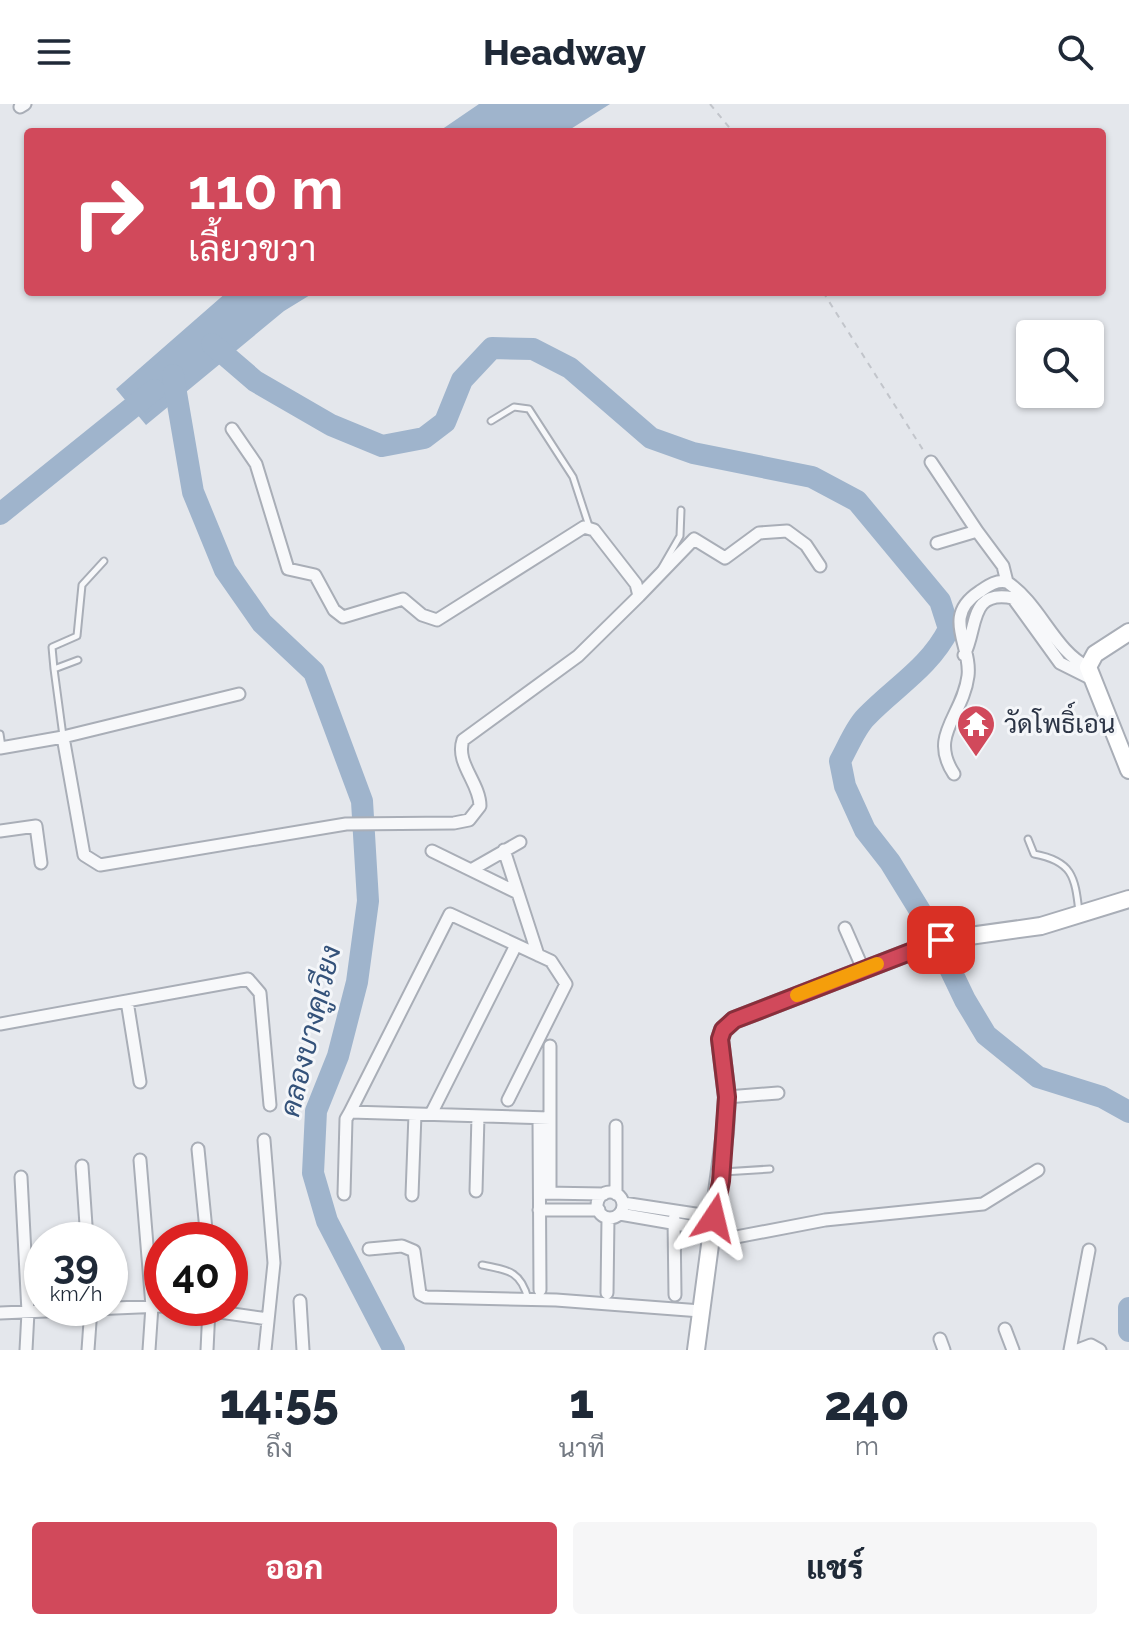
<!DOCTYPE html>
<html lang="th">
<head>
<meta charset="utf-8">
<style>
  :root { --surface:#fff; --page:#f6f6f7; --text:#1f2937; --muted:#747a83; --accent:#d1495b }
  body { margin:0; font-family:Raleway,Sarabun,sans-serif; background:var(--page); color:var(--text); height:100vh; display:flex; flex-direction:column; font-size:30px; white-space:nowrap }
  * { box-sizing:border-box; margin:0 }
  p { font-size:26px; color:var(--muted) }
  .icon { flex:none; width:44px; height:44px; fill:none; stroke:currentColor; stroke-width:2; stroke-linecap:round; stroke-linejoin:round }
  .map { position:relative; height:1246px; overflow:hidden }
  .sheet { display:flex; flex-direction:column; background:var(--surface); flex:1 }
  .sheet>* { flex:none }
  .banner { position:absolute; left:24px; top:24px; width:1082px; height:168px; border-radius:8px; box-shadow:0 2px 6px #0004; background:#d1495b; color:#fff; overflow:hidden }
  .controls { position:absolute; left:1016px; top:216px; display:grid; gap:16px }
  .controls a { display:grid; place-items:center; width:88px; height:88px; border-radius:8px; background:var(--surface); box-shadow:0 2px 6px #0004; font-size:40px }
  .speed { position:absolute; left:24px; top:1118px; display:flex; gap:16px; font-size:40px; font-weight:700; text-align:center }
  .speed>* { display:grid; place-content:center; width:104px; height:104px; border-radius:50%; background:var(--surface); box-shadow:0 2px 6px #0004; line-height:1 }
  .speed small { font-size:20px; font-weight:400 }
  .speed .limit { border:12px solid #d22; background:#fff; color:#111 }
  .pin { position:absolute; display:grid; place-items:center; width:68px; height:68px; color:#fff; margin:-34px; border-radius:16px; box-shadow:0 4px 12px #0006 }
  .me { position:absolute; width:88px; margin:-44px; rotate:10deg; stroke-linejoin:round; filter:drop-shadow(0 0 6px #0008) }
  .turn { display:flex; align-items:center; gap:28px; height:168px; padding:0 32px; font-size:36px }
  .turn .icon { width:104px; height:104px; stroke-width:2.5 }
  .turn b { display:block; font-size:56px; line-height:68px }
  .eta { display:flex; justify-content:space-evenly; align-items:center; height:136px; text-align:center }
  .eta b { font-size:48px; font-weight:800; line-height:56px }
  .button { display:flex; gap:16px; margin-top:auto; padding:16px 32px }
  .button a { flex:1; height:92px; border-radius:8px; background:var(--accent); color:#fff; font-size:32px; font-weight:800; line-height:92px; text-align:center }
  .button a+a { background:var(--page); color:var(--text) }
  header { display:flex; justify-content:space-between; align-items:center; height:104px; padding:0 32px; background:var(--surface); font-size:36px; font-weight:800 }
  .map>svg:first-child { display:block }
  .water { fill:#9fb4cc }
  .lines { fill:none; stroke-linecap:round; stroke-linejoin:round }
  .river { stroke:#9fb4cc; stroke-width:22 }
  .lane-casing { stroke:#a9aeb7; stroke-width:9 }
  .street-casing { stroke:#a9aeb7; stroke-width:15 }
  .secondary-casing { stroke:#a9aeb7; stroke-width:20 }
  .path { stroke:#c2c5cb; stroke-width:2; stroke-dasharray:6 6; stroke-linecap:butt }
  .lane { stroke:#f7f8fa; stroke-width:5 }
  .street { stroke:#f7f8fa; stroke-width:11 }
  .secondary { stroke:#fff; stroke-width:16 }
  .route-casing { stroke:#882f3b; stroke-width:20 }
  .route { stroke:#d1495b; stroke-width:14 }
  .slow { stroke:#f59e0b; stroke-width:14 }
  .labels { text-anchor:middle; stroke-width:6; stroke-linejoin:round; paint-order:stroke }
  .poi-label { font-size:26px; fill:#2b3445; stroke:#f4f6f9; text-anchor:start }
  .water-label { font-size:28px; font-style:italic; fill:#34527a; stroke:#f4f6f9 }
</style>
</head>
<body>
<header><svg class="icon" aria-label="menu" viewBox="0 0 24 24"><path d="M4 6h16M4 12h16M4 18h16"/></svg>Headway<svg class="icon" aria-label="search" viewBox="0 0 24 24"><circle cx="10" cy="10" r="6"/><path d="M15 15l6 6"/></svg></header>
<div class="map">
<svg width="1129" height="1246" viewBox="0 0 1129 1246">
  <rect width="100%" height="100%" fill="#e4e7ec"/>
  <path class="water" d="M 479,0 L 610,0 L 566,28 L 438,28 Z
    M 227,188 L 315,188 L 284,207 L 146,321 L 116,285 Z"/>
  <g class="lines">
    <path class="river" d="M 212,240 L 255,277 L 331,321 L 382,342 L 424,334 L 445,318 L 462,276 L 492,244 L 533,245 L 570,264 L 651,334 L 693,349 L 812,373 L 857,397 L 940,497 L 949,525 C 929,564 896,582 866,613 C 855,624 848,643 840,657 L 845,682 L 865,726 L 890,758 L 930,823 L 965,896 L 986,931 L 1038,973 L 1102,993 L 1129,1008
      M 173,271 L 193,388 L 225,466 L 262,519 L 314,568 L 362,697 L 368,797 L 357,878 L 338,952 L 316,1007 L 313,1069 L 327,1117 L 394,1246
      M 0,410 L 154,286
      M 1129,1204 L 1129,1227"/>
    <g class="lane-casing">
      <path id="lane" d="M 491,317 L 514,303 L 529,305 L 573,373 L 589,422
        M 661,465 L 680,432 L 681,406
        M 54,565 L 52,543 L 77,532 L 82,481 L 104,457
        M 0,630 L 2,643
        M 63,632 L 54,565 L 78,556
        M 1028,735 L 1034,750 C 1072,757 1075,772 1079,808
        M 723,1068 L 770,1065
        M 482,1161 C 508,1166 521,1167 528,1195"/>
    </g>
    <g class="street-casing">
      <path id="street" d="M 20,3 L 25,0
        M 931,358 L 977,427
        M 937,439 L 977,427 L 1003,462 L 1007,478
        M 639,492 L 694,435 L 725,454 L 759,429 L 787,427 L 806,441 L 820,462
        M 964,551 C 978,525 968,485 1013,494 L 1060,559 L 1090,574
        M 63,633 L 239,590
        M 0,644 L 63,633 L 84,751 L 100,761 L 346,720 L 454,719 L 469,716 L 480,702 C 480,679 455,659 463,636 L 578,552 L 639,492 L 636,480 L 594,426 L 584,423 L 437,516 L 422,511 L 403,495 L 343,513 L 334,506 L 315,471 L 288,465 L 256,360 L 232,325
        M 954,670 C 928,631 963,612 968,572 C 972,541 941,513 979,488 C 988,482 995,476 1007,478 C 1040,500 1055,548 1088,563
        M 0,727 L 36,722 L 41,759
        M 504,746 L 538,851
        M 432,747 L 518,789
        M 471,766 L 520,738
        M 845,824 L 863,865
        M 127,897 L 140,978
        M 0,920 L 248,875 L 260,889 L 270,1001
        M 727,993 L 778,989
        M 508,996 L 566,880 L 551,857 L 450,810 L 350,1008 L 550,1014
        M 431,1010 L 516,841
        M 539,1014 L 540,1186
        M 264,1036 L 274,1159 L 265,1246
        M 198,1045 L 207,1136
        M 140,1056 L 152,1202 L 149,1246
        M 82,1062 L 87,1136
        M 21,1073 L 28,1208 L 26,1246
        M 476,1087 L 478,1012
        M597 1101a13 13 0 1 1 26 0a13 13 0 1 1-26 0Z
        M 544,1089 L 604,1090
        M 550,1089 L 550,942
        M 344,1090 L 346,1015 L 350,1008
        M 616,1090 L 616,1022
        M 412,1091 L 415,1010
        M 623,1099 L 715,1113
        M 539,1106 L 599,1106
        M 620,1110 L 712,1126
        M 674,1115 L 675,1191
        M 710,1138 L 825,1116 L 983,1100 L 1038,1066
        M 369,1145 L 402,1142 L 414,1147 L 420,1190 L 426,1193 L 556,1196 L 701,1207
        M 607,1189 L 608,1114
        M 300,1197 L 303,1246
        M 191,1204 L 268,1215
        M 0,1209 L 162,1202
        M 1005,1225 L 1013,1246
        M 940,1235 L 944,1246
        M 88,1246 L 91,1204
        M 207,1246 L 209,1204
        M 1070,1246 L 1089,1146
        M 1078,1246 L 1091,1241 L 1100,1246"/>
    </g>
    <g class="secondary-casing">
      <path id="secondary" d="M 1129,528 L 1095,550 L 1088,563 L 1129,666
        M 696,1246 L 725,1028 L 727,993 L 720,935 L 723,926 L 734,916 L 941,836 L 1041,822 L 1129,795"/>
    </g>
    <path class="path" d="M 710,0 L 733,28
      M 823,188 L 925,349"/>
    <use href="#lane" class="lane"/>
    <use href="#street" class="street"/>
    <use href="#secondary" class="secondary"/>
  </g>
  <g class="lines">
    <g class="route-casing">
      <path id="route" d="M 714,1114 L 721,1077 L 727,993 L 720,935 L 723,926 L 734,916 L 941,836"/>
    </g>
    <use href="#route" class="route"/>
    <path class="slow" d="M 797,891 L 877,860"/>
  </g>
  <defs>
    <g id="temple-pin" transform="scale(2)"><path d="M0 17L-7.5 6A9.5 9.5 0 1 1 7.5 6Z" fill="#d1495b" stroke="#f4f6f9"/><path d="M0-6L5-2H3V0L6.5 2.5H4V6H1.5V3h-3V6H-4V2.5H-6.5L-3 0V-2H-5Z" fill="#fff"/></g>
  </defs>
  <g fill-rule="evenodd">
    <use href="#temple-pin" x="976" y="620"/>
  </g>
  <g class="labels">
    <g class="poi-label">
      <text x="1004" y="629">วัดโพธิ์เอน</text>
    </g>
    <g class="water-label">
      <text transform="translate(310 927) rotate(-76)" y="10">คลองบางคูเวียง</text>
    </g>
  </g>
</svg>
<div class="controls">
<a><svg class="icon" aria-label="search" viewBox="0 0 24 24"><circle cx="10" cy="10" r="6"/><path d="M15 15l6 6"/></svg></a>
</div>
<div class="speed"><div>39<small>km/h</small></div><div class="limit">40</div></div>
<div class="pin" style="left:941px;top:836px;background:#d93025"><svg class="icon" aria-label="arrive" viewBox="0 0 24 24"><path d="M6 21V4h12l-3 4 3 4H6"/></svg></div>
<svg class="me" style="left:714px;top:1114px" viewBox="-20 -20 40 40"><path d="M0-17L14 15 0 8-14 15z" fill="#d1495b" stroke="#fff" stroke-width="4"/></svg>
<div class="banner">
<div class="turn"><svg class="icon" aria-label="right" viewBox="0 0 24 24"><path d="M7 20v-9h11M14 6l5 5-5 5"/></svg><div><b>110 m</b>เลี้ยวขวา</div></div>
</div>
</div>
<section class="sheet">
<div class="eta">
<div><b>14:55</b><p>ถึง</p></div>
<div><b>1</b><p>นาที</p></div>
<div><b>240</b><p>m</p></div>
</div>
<div class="button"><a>ออก</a><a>แชร์</a></div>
</section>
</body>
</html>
